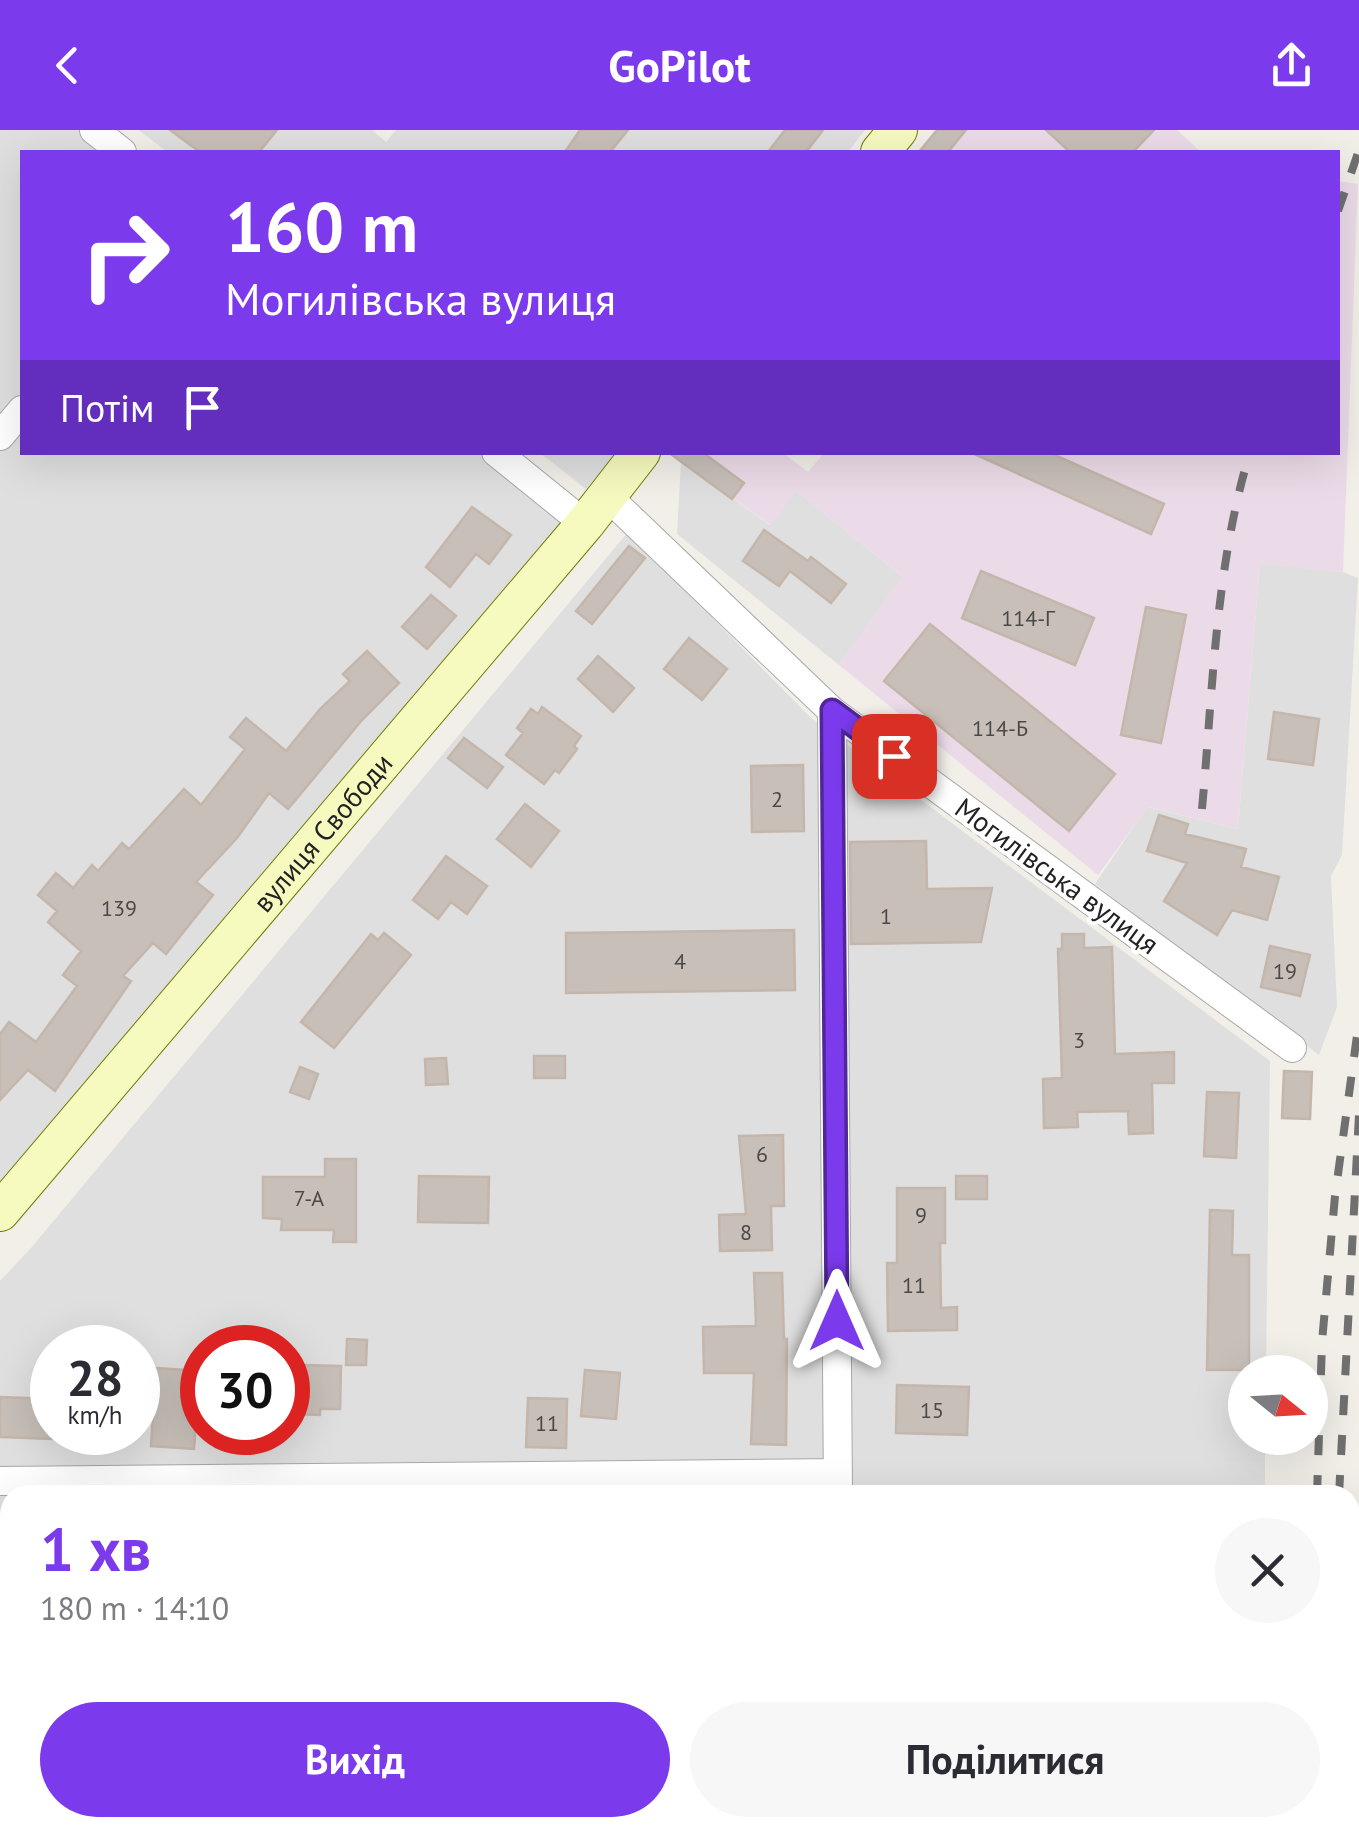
<!DOCTYPE html>
<html lang="uk">
<head>
<meta charset="utf-8">
<style>
  :root { --surface:#fff; --page:#f7f7f7; --text:#2b2b33; --muted:#7c7c81; --accent:#7c3aed }
  body { margin:0; font-family:"PT Sans",sans-serif; background:var(--page); color:var(--text); height:100vh; display:flex; flex-direction:column; font-size:38px; white-space:nowrap }
  * { box-sizing:border-box; margin:0 }
  p { font-size:32px; color:var(--muted) }
  .icon { flex:none; width:55px; height:55px; fill:none; stroke:currentColor; stroke-width:2; stroke-linecap:round; stroke-linejoin:round }
  .map { position:relative; flex:1; overflow:hidden }
  .sheet { position:absolute; left:0px; top:1355px; width:1360px; height:352px; display:flex; flex-direction:column; background:var(--surface); border-radius:30px 30px 0 0; box-shadow:0 10px 40px #0002 }
  .sheet>* { flex:none }
  .banner { position:absolute; left:20px; top:20px; width:1320px; height:305px; border-radius:0px; box-shadow:0 10px 40px #0002; background:#7c3aed; color:#fff; overflow:hidden }
  .needle { width:65px; rotate:108deg }
  .tools { position:absolute; left:1228px; top:1225px; display:grid; gap:20px }
  .tools a { display:grid; place-items:center; width:100px; height:100px; border-radius:50%; background:var(--surface); box-shadow:0 10px 40px #0002; font-size:50px }
  .speed { position:absolute; left:30px; top:1195px; display:flex; gap:20px; font-size:50px; font-weight:700; text-align:center }
  .speed>* { display:grid; place-content:center; width:130px; height:130px; border-radius:50%; background:var(--surface); box-shadow:0 10px 40px #0002; line-height:1 }
  .speed small { font-size:25px; font-weight:400 }
  .speed .limit { border:15px solid #d22; background:#fff; color:#111 }
  .pin { position:absolute; display:grid; place-items:center; width:85px; height:85px; color:#fff; margin:-42px; border-radius:20px; box-shadow:0 5px 15px #0006 }
  .me { position:absolute; width:110px; margin:-55px; rotate:0deg; stroke-linejoin:round; filter:drop-shadow(0 0 8px #0008) }
  .turn { display:flex; align-items:center; gap:35px; height:210px; padding:0 40px; font-size:45px }
  .turn .icon { width:130px; height:130px; stroke-width:2.5 }
  .turn b { display:block; font-size:70px; line-height:85px }
  .then { display:flex; align-items:center; height:95px; padding:0 40px; background:#0003; gap:20px; font-size:38px }
  .round { display:grid; place-items:center; flex:none; width:105px; height:105px; border-radius:52px; background:var(--page) }
  .head { display:flex; align-items:center; justify-content:space-between; height:170px; padding:0 40px }
  h1 { font-size:60px; font-weight:700; line-height:75px; color:var(--accent) }
  .button { display:flex; gap:20px; margin-top:auto; padding:20px 40px }
  .button a { flex:1; height:115px; border-radius:60px; background:var(--accent); color:#fff; font-size:40px; font-weight:700; line-height:115px; text-align:center }
  .button a+a { background:var(--page); color:var(--text) }
  header { display:flex; justify-content:space-between; align-items:center; height:130px; padding:0 40px; background:var(--accent); color:#fff; font-size:45px; font-weight:700 }
  .map>svg:first-child { display:block }
  .residential { fill:#e0dfdf; fill-rule:evenodd }
  .industrial { fill:#ebdbe8 }
  .building { fill:#c7bfb8; stroke:#c4b6ab; stroke-width:2.5 }
  .lines { fill:none; stroke-linecap:round; stroke-linejoin:round }
  .street-casing { stroke:#a9a9a9; stroke-width:30 }
  .secondary-casing { stroke:#707d05; stroke-width:40 }
  .street { stroke:#fff; stroke-width:28 }
  .secondary { stroke:#f7fabf; stroke-width:38 }
  .rail { stroke:#707070; stroke-width:8; stroke-dasharray:20 20; stroke-linecap:butt }
  .route-casing { stroke:#51269a; stroke-width:25 }
  .route { stroke:#7c3aed; stroke-width:18 }
  .labels { text-anchor:middle; stroke-width:8; stroke-linejoin:round; paint-order:stroke }
  .number-label { font-size:22px; fill:#4b4948 }
  .street-label { font-size:28px; fill:#222; stroke:#fff }
</style>
</head>
<body>
<header><svg class="icon" aria-label="back" viewBox="0 0 24 24"><path d="M15 5l-7 7 7 7"/></svg>GoPilot<svg class="icon" aria-label="share" viewBox="0 0 24 24"><path d="M12 15V3M7 8l5-5 5 5M5 13v7h14v-7"/></svg></header>
<div class="map">
<svg width="1359" height="1707" viewBox="0 0 1359 1707">
  <rect width="100%" height="100%" fill="#f2efe9"/>
  <path class="residential" d="M 0,0 L 94,0 L 122,22 L 22,22 L 22,322 L 496,323 L 585,394 L 0,1082 Z
    M 139,0 L 372,0 L 386,12 L 396,0 L 865,0 L 848,22 L 167,22 Z
    M 540,323 L 615,323 L 586,359 Z
    M 681,332 L 770,395 L 795,360 L 903,447 L 839,535 L 677,404 Z
    M 628,402 L 810,587 L 1270,931 L 1266,1242 L 1245,1242 L 1245,1308 L 1265,1308 L 1265,1365 L 10,1365 L 10,1698 L 1260,1698 L 1260,1707 L 0,1707 L 0,1151 L 31,1118 ZM 52,1218 L 138,1218 L 138,1302 L 52,1302 ZM 202,1218 L 288,1218 L 288,1302 L 202,1302 Z
    M 1260,433 L 1343,442 L 1358,448 L 1342,725 L 1331,746 L 1337,877 L 1319,925 L 1095,754 L 1147,677 L 1238,699 Z"/>
  <path class="industrial" d="M 937,0 L 1177,0 L 1201,22 L 919,22 Z
    M 1338,51 L 1358,54 L 1343,442 L 1260,434 L 1238,699 L 1148,677 L 1098,745 L 839,535 L 902,446 L 796,361 L 771,395 L 681,332 L 688,323 L 783,323 L 808,342 L 825,322 L 1338,322 Z"/>
  <path class="building" d="M 170,0 L 277,0 L 259,22 L 200,22 Z
    M 580,0 L 628,0 L 610,22 L 565,22 Z
    M 785,0 L 823,0 L 806,22 L 768,22 Z
    M 937,0 L 966,0 L 948,22 L 919,22 Z
    M 1046,0 L 1154,0 L 1133,22 L 1070,22 Z
    M 668,322 L 702,322 L 744,353 L 732,369 Z
    M 970,322 L 1048,322 L 1164,374 L 1151,404 Z
    M 472,377 L 511,405 L 489,434 L 476,424 L 450,457 L 426,437 Z
    M 764,400 L 808,431 L 811,427 L 846,454 L 831,473 L 790,441 L 779,456 L 743,431 Z
    M 629,416 L 645,428 L 592,494 L 576,481 Z
    M 981,441 L 1094,488 L 1075,535 L 962,488 Z
    M 431,465 L 456,486 L 427,519 L 402,497 Z
    M 1146,477 L 1186,485 L 1161,613 L 1121,605 Z
    M 930,494 L 1115,644 L 1069,701 L 884,551 Z
    M 689,508 L 727,539 L 702,570 L 664,539 Z
    M 367,521 L 399,553 L 362,590 L 288,679 L 269,663 L 237,708 L 196,752 L 213,765 L 166,824 L 153,813 L 123,846 L 131,851 L 55,961 L 28,940 L 0,970 L 0,904 L 9,892 L 36,912 L 77,856 L 63,845 L 81,821 L 48,792 L 57,781 L 38,765 L 56,743 L 73,758 L 92,735 L 98,741 L 122,713 L 129,719 L 184,659 L 201,675 L 245,619 L 230,607 L 246,588 L 286,621 L 320,579 L 350,551 L 343,544 Z
    M 598,526 L 634,558 L 613,582 L 578,549 Z
    M 542,577 L 581,606 L 574,616 L 577,619 L 559,643 L 555,640 L 544,654 L 506,625 L 523,603 L 517,598 L 531,579 L 538,584 Z
    M 1274,582 L 1319,589 L 1313,635 L 1268,629 Z
    M 464,608 L 503,637 L 487,658 L 448,628 Z
    M 803,635 L 804,701 L 752,702 L 751,636 Z
    M 525,674 L 559,701 L 531,737 L 497,709 Z
    M 1159,685 L 1188,694 L 1185,704 L 1246,719 L 1241,737 L 1279,747 L 1267,790 L 1232,780 L 1217,805 L 1164,771 L 1187,733 L 1147,721 Z
    M 926,711 L 927,759 L 992,758 L 981,812 L 851,814 L 850,712 Z
    M 446,726 L 487,756 L 467,784 L 451,772 L 438,789 L 413,770 Z
    M 794,800 L 795,860 L 566,863 L 566,803 Z
    M 384,803 L 411,825 L 334,918 L 301,892 L 371,804 L 378,810 Z
    M 1062,804 L 1084,804 L 1084,818 L 1112,817 L 1115,924 L 1174,922 L 1174,953 L 1152,953 L 1153,1003 L 1129,1004 L 1128,981 L 1077,982 L 1078,997 L 1044,998 L 1043,949 L 1062,948 L 1058,819 L 1062,819 Z
    M 1270,816 L 1310,825 L 1300,866 L 1261,857 Z
    M 534,926 L 565,926 L 565,948 L 534,948 Z
    M 446,928 L 448,954 L 426,955 L 425,929 Z
    M 300,937 L 318,944 L 309,969 L 290,962 Z
    M 1284,941 L 1312,942 L 1310,989 L 1282,988 Z
    M 1207,962 L 1239,963 L 1236,1028 L 1204,1026 Z
    M 783,1005 L 784,1076 L 771,1076 L 772,1120 L 720,1121 L 719,1085 L 746,1084 L 739,1006 Z
    M 325,1029 L 356,1029 L 356,1112 L 333,1112 L 334,1100 L 281,1100 L 282,1089 L 263,1088 L 263,1047 L 325,1047 Z
    M 419,1046 L 489,1047 L 488,1093 L 418,1092 Z
    M 956,1046 L 987,1046 L 987,1069 L 956,1069 Z
    M 897,1058 L 945,1058 L 945,1113 L 940,1113 L 941,1178 L 957,1177 L 957,1200 L 888,1201 L 887,1133 L 897,1133 Z
    M 1210,1080 L 1233,1081 L 1232,1125 L 1249,1125 L 1249,1240 L 1207,1240 Z
    M 754,1143 L 782,1143 L 784,1209 L 787,1209 L 786,1315 L 751,1314 L 754,1243 L 704,1243 L 703,1197 L 756,1196 Z
    M 347,1209 L 367,1210 L 366,1235 L 346,1235 Z
    M 298,1235 L 341,1236 L 340,1279 L 320,1279 L 320,1285 L 296,1284 Z
    M 156,1238 L 200,1241 L 194,1319 L 151,1316 Z
    M 585,1240 L 620,1243 L 616,1289 L 581,1286 Z
    M 897,1255 L 969,1257 L 967,1305 L 896,1303 Z
    M 0,1267 L 52,1269 L 52,1309 L 0,1307 Z
    M 528,1268 L 567,1269 L 566,1318 L 526,1317 Z"/>
  <g class="lines">
    <g class="street-casing">
      <path id="street" d="M 94,0 L 122,22
        M 0,306 L 22,280
        M 496,322 L 585,394
        M 607,366 L 832,581 L 1292,918
        M 832,581 L 838,1365
        M 0,1351 L 838,1343
        M 0,1429 L 10,1438
        M 160,1698 L 162,1707
        M 834,1707 L 834,1698"/>
    </g>
    <g class="secondary-casing">
      <g id="secondary">
        <path d="M 880,22 L 898,0"/>
        <path id="s1" d="M 0,1082 L 585,394 L 641,322"/>
      </g>
    </g>
    <use href="#street" class="street"/>
    <use href="#secondary" class="secondary"/>
    <path class="rail" d="M 1338,81 L 1359,20
      M 1202,679 C 1213,560 1215,437 1250,322
      M 1317,1365 L 1322,1212 L 1335,1066 L 1359,891
      M 1339,1365 L 1359,985
      M 1318,1707 L 1319,1698"/>
  </g>
  <g class="lines">
    <g class="route-casing">
      <path id="route" d="M 837,1191 L 832,580 L 894,626"/>
    </g>
    <use href="#route" class="route"/>
  </g>
  <g class="labels">
    <g class="number-label">
      <text x="1028" y="496">114-Г</text>
      <text x="1000" y="606">114-Б</text>
      <text x="777" y="677">2</text>
      <text x="119" y="786">139</text>
      <text x="886" y="794">1</text>
      <text x="680" y="839">4</text>
      <text x="1285" y="849">19</text>
      <text x="1079" y="918">3</text>
      <text x="762" y="1032">6</text>
      <text x="309" y="1076">7-А</text>
      <text x="921" y="1093">9</text>
      <text x="746" y="1110">8</text>
      <text x="914" y="1163">11</text>
      <text x="932" y="1288">15</text>
      <text x="547" y="1301">11</text>
    </g>
    <g class="street-label">
      <text dy="10" stroke="none"><textPath href="#s1" startOffset="498">вулиця Свободи</textPath></text>
      <text transform="translate(1057 746) rotate(36)" y="10">Могилівська вулиця</text>
    </g>
  </g>
</svg>
<div class="tools">
<a><svg class="needle" viewBox="-14 -14 28 28"><path d="M0-13l5 13h-10z" fill="#e53935"/><path d="M0 13l5-13h-10z" fill="#7c7c81"/></svg></a>
</div>
<div class="speed"><div>28<small>km/h</small></div><div class="limit">30</div></div>
<div class="pin" style="left:894px;top:626px;background:#d93025"><svg class="icon" aria-label="arrive" viewBox="0 0 24 24"><path d="M6 21V4h12l-3 4 3 4H6"/></svg></div>
<svg class="me" style="left:837px;top:1191px" viewBox="-20 -20 40 40"><path d="M0-17L14 15 0 8-14 15z" fill="#7c3aed" stroke="#fff" stroke-width="4"/></svg>
<div class="banner">
<div class="turn"><svg class="icon" aria-label="right" viewBox="0 0 24 24"><path d="M7 20v-9h11M14 6l5 5-5 5"/></svg><div><b>160 m</b>Могилівська вулиця</div></div>
<div class="then">Потім<svg class="icon" aria-label="arrive" viewBox="0 0 24 24"><path d="M6 21V4h12l-3 4 3 4H6"/></svg></div>
</div>
<section class="sheet">
<div class="head"><div><h1>1 хв</h1><p>180 m · 14:10</p></div><a class="round"><svg class="icon" aria-label="close" viewBox="0 0 24 24"><path d="M6 6l12 12M18 6L6 18"/></svg></a></div>
<div class="button"><a>Вихід</a><a>Поділитися</a></div>
</section>
</div>
</body>
</html>
